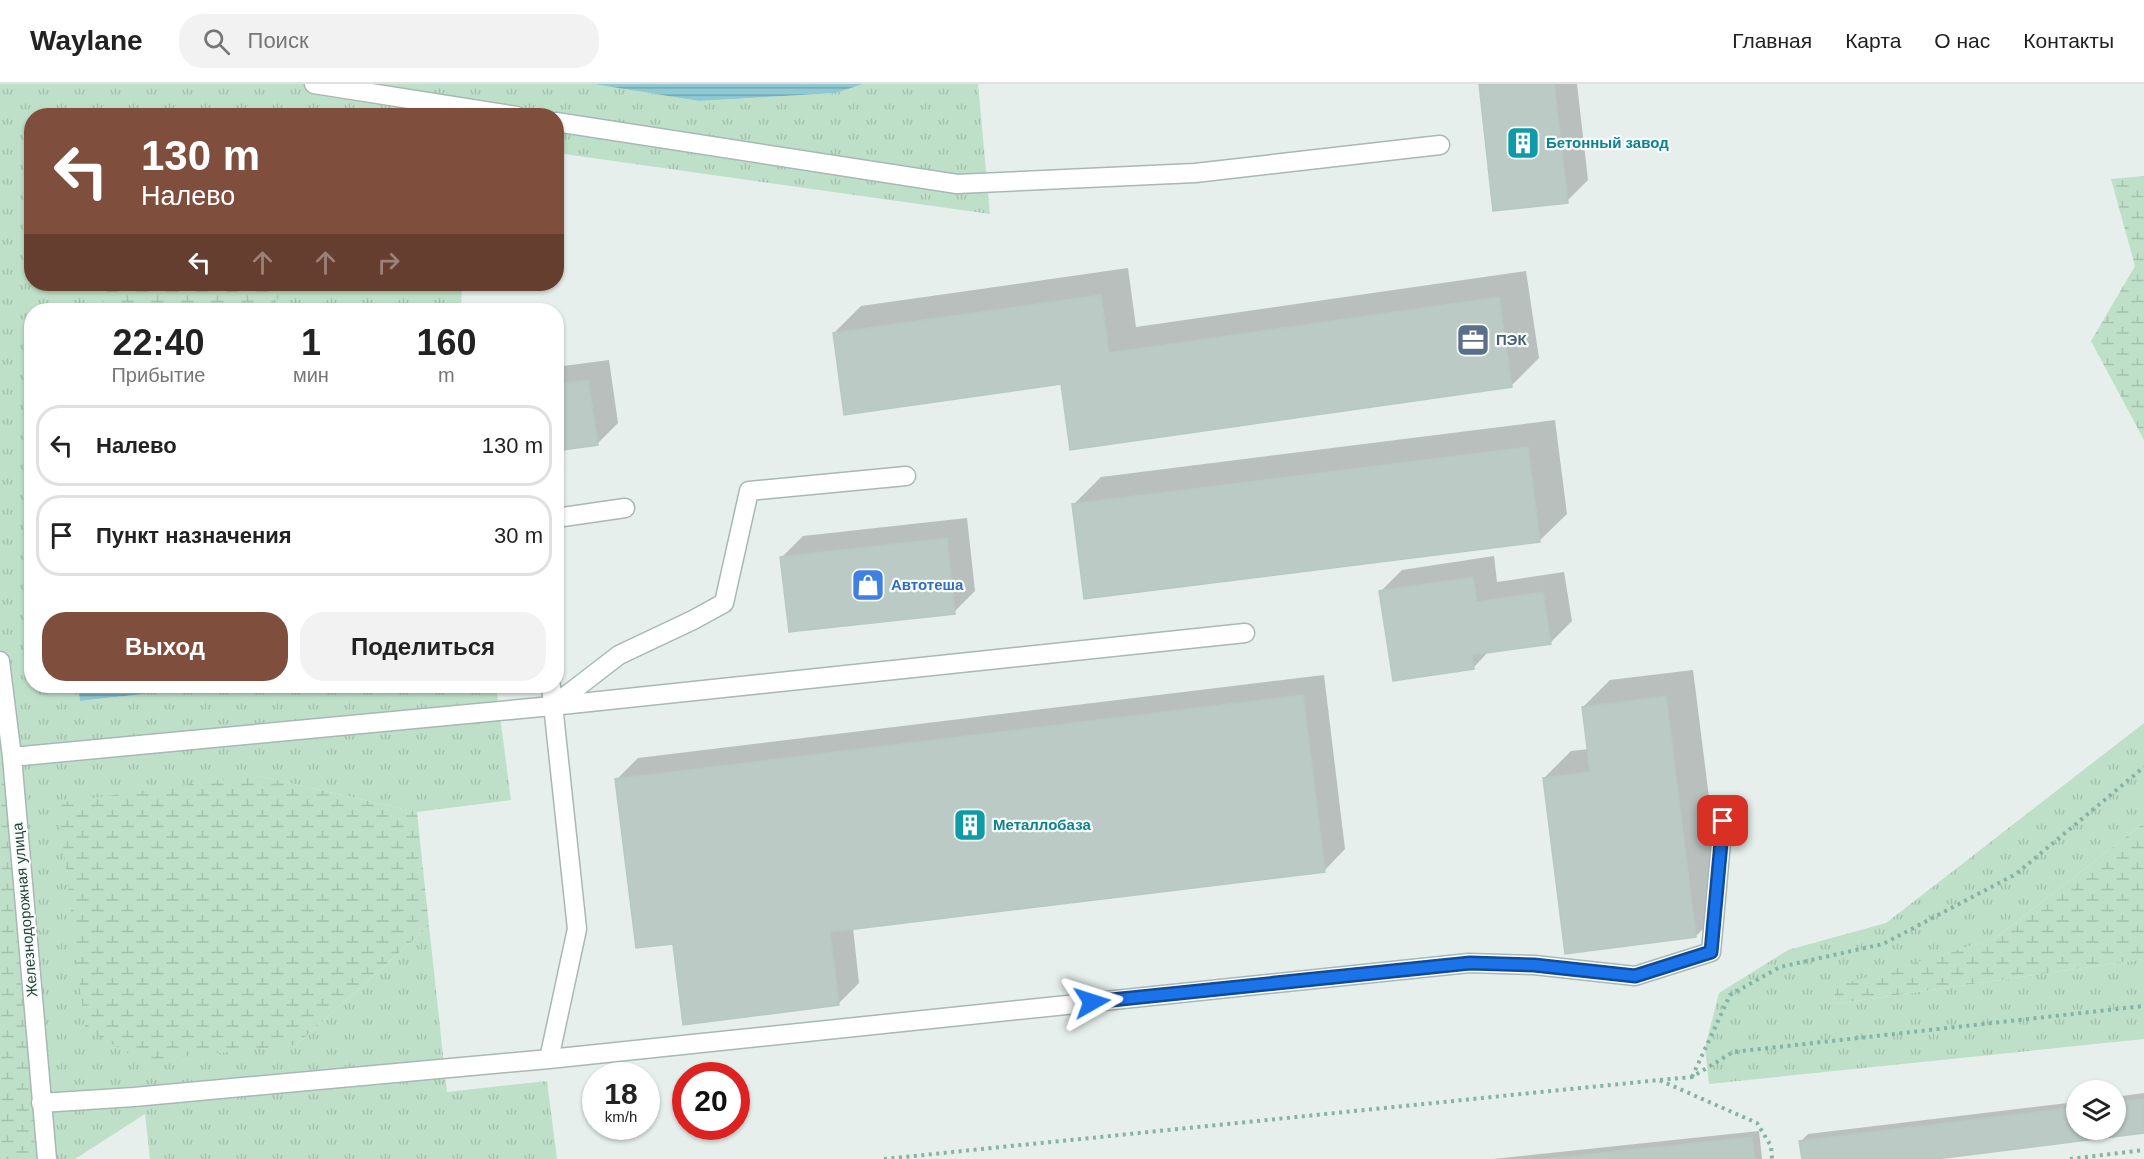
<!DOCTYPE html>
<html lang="ru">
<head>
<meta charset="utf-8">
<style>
  :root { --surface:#fff; --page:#f2f2f2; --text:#222; --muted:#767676; --line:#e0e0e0; --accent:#804e3d }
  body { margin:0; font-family:Arial,sans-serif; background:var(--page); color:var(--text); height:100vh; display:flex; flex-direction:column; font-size:22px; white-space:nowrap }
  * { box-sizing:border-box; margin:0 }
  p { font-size:20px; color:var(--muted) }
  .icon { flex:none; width:33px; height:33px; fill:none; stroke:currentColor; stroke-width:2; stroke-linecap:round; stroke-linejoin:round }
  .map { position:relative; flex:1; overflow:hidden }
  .sheet { position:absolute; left:24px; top:219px; width:540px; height:390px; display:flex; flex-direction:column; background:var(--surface); border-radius:24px; box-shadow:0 2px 4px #0004 }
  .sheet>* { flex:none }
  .guide { position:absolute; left:24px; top:24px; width:540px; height:183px; border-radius:24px; box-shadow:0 2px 4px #0004; background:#804e3d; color:#fff; overflow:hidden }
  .tools { position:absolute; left:2066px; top:996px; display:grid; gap:12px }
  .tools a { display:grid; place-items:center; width:60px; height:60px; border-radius:50%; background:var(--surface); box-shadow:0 2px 4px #0004; font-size:30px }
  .speed { position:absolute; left:582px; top:978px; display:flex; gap:12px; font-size:30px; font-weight:700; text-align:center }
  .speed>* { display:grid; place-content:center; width:78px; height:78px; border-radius:50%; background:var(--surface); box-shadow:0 2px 4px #0004; line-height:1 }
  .speed small { font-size:15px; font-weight:400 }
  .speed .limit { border:9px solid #d22; background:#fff; color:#111 }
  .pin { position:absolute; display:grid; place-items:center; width:51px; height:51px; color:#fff; margin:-26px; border-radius:12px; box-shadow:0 3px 9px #0006 }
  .me { position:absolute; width:66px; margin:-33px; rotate:84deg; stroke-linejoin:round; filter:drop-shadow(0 0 4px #0008) }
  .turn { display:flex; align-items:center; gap:21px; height:126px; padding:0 18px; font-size:27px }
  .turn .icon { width:78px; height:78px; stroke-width:2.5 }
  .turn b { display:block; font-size:42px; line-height:51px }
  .lanes { display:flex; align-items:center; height:57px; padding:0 18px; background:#0003; justify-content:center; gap:30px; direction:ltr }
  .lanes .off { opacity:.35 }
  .eta { display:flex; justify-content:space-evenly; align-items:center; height:102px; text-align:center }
  .eta b { font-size:36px; font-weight:700; line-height:42px }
  .action { display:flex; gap:12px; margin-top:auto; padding:12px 18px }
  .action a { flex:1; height:69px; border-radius:24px; background:var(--accent); color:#fff; font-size:24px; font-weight:700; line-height:69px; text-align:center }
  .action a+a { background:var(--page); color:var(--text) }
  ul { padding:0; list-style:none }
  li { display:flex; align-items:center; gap:18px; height:81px; margin:0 12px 9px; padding:0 6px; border:3px solid var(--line); border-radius:24px }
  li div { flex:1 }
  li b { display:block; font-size:22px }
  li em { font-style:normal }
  header { display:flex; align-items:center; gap:36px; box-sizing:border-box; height:84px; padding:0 30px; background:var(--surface); border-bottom:2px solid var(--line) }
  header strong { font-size:28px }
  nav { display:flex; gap:33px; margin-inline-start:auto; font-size:21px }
  .search { width:420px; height:54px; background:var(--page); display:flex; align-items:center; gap:15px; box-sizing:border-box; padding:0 21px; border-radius:24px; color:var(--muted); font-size:22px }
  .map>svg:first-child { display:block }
  .grass { fill:url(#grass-tufts) }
  .wetland { fill:url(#wetland-marsh) }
  .water { fill:url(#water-rules) }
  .shadow { fill:#0003 }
  .building { fill:#bbcac4; stroke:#b8c9c2; stroke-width:1.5 }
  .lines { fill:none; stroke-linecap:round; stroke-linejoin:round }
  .minor-casing { stroke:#a8b8b2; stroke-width:21 }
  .path { stroke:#86b3a5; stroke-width:4; stroke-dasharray:3 4.5; stroke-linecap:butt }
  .minor { stroke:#fff; stroke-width:18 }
  .route-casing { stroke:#114b97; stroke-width:15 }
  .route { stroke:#1a73e8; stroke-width:10 }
  .labels { text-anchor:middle; stroke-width:4.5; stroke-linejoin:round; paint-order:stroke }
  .culture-label { font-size:15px; font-weight:bold; fill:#0d838f; stroke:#f7fbf9; text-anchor:start }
  .service-label { font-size:15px; font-weight:bold; fill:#4e5e75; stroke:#f7fbf9; text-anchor:start }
  .shop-label { font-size:15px; font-weight:bold; fill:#366cbe; stroke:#f7fbf9; text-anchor:start }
  .street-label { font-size:15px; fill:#24423a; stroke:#f7fbf9 }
</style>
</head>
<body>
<header>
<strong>Waylane</strong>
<div class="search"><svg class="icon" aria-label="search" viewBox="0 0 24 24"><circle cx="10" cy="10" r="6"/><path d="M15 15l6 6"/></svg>Поиск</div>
<nav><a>Главная</a><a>Карта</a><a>О нас</a><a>Контакты</a></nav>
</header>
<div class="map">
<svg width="2144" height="1075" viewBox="0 0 2144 1075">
  <defs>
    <pattern id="grass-tufts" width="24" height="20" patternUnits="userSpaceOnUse" patternTransform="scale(1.5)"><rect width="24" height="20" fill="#bfe0c8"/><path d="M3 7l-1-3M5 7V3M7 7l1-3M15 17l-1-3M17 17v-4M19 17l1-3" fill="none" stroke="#a4c1ad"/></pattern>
    <pattern id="wetland-marsh" width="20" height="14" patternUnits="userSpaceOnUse" patternTransform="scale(1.5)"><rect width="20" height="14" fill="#bfe0c8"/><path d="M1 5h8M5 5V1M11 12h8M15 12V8" fill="none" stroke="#a4c1ad"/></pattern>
    <pattern id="water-rules" width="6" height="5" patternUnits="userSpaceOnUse" patternTransform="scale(1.5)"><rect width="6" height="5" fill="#8ec9d4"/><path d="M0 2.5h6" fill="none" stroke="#74a5ad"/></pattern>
  </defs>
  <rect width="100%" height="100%" fill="#e6efeb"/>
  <path class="grass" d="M 0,0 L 593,0 L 699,17 L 836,9 L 863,0 L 978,0 L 990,130 L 557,69 L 556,32 L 32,32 L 32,200 L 462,200 L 461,226 L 109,226 L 104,221 L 94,226 L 32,226 L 32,602 L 78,602 L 80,617 L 215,602 L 496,602 L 511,716 L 417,728 L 254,691 L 296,961 L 429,842 L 447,1008 L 547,997 L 557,1075 L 150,1075 L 145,1030 L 75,1075 L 0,1075 Z
    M 2144,639 L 2144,739 L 1994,855 L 1834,904 L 1835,920 L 2144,875 L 2144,955 L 1709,1000 L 1705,964 L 1719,909 L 1788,866 L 1886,839 Z"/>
  <path class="wetland" d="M 2144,92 L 2144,356 L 2091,257 L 2135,182 L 2111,95 Z
    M 96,200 L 288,200 L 270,226 L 94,226 L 104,221 Z
    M 0,577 L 47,1075 L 0,1075 Z
    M 254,691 L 417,728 L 429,842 L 296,961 L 141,977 L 85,944 L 58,719 Z
    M 2144,739 L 2144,875 L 1835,920 L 1834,903 L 1994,855 Z"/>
  <path class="water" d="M 593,0 L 863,0 L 836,9 L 699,17 Z
    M 78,602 L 215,602 L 80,617 Z"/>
  <path class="shadow" d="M 1480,0 L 1577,0 L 1588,96 L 1567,117 Z
    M 1128,184 L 1136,243 L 1526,187 L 1539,274 L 1511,302 L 1062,298 L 834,249 L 861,222 Z
    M 609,276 L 618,339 L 597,360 L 556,366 L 556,283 Z
    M 1555,336 L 1567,430 L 1539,457 L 1074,420 L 1101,393 Z
    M 967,434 L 975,507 L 954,528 L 782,473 L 803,452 Z
    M 1494,472 L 1497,498 L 1564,488 L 1572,537 L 1551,558 L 1489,567 L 1474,583 L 1381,507 L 1402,486 Z
    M 1693,586 L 1723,825 L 1696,852 L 1544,694 L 1571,667 L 1589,665 L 1583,623 L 1610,596 Z
    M 1324,591 L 1345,765 L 1324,787 L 853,844 L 859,899 L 838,920 L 674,858 L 617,695 L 638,674 Z
    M 2144,1009 L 2144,1048 L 1924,1075 L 1803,1075 L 1801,1057 L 1808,1050 L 2076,1018 L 2076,1046 L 2115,1046 L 2115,1013 Z
    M 1759,1047 L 1762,1075 L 1493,1075 Z"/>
  <path class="building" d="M 1479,0 L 1554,0 L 1568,119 L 1493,127 Z
    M 1101,211 L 1109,269 L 1499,213 L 1512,303 L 1070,366 L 1061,300 L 844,331 L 833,249 Z
    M 588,296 L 598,361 L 556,367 L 556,300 Z
    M 1528,363 L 1540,458 L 1084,515 L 1072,420 Z
    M 947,454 L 955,530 L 789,548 L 780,473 Z
    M 1473,493 L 1477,518 L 1543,508 L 1551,560 L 1472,571 L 1474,585 L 1393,597 L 1379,507 Z
    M 1303,611 L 1325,788 L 830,848 L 839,921 L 683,941 L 673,860 L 636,864 L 615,695 Z
    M 1666,612 L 1696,853 L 1565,870 L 1543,694 L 1590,688 L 1582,623 Z
    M 2144,1015 L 2144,1049 L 1936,1075 L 1802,1075 L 1799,1057 L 2076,1023 L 2076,1046 L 2115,1046 L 2115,1018 Z
    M 1752,1053 L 1755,1075 L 1545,1075 Z"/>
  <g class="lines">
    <g class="minor-casing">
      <path id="minor" d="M 314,0 L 517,32
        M 556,38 L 957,100 L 1195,89 L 1440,61
        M 556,434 L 625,424
        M 0,577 L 12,673 L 47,1075
        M 554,621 L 619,571 L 693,536 L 724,519 L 749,407 L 906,392
        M 12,673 L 552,622 L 1245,549
        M 549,975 L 577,845 L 551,602
        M 41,1019 L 134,1013 L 549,975 L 1469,879 L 1534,881 L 1635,892 L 1711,868 L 1723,737"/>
    </g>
    <path class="path" d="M 1692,993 L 1730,911 L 1780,883 L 1883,860 L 2016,790 L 2144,683
      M 1660,996 L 1692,993 L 1733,968 L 2144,922
      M 884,1075 L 1659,996 L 1757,1039 L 1771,1062 L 1772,1075
      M 2070,1075 L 2144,1066"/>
    <use href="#minor" class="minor"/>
  </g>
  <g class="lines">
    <g class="route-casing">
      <path id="route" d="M 1092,918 L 1470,879 L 1534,881 L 1635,892 L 1711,868 L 1723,737"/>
    </g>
    <use href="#route" class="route"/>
  </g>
  <defs>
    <g id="building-square" transform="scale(1.725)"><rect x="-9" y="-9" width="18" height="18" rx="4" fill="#0f9aa8" stroke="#f7fbf9"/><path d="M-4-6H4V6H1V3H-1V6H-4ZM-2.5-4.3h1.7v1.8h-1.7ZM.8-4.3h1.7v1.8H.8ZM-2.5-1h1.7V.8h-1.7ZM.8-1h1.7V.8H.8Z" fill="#fff"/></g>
    <g id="office-square" transform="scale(1.725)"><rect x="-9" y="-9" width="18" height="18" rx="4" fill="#5c6f8a" stroke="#f7fbf9"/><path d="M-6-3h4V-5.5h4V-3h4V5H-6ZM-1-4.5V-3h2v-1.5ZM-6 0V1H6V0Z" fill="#fff"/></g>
    <g id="shop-square" transform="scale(1.725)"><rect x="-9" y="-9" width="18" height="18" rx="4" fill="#3f7fe0" stroke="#f7fbf9"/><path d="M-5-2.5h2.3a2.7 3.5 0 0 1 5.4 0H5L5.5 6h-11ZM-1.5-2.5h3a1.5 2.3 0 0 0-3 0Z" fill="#fff"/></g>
  </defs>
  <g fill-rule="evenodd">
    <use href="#building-square" x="1523" y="59"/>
    <use href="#office-square" x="1473" y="256"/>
    <use href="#shop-square" x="868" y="501"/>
    <use href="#building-square" x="970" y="741"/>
  </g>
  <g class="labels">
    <g class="culture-label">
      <text x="1546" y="64">Бетонный завод</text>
      <text x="993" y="746">Металлобаза</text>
    </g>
    <g class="service-label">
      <text x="1496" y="261">ПЭК</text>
    </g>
    <g class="shop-label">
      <text x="891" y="506">Автотеша</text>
    </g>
    <g class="street-label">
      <text transform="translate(25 826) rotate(-95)" y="5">Железнодорожная улица</text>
    </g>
  </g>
</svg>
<div class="tools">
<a><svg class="icon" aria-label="layers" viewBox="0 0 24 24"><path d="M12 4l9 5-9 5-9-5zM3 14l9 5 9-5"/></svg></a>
</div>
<div class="speed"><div>18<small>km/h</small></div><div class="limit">20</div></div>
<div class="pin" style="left:1723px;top:737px;background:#d93025"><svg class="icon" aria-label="arrive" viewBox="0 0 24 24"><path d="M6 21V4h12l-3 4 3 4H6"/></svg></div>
<svg class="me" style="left:1092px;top:918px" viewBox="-20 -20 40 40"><path d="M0-17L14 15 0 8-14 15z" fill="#1a73e8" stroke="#fff" stroke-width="4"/></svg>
<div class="guide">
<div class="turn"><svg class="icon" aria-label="left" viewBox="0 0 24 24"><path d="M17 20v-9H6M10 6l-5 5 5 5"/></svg><div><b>130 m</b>Налево</div></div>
<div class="lanes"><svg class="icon" aria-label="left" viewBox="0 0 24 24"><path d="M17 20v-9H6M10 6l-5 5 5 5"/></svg><svg class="icon off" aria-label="ahead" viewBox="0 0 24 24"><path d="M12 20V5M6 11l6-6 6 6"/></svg><svg class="icon off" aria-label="ahead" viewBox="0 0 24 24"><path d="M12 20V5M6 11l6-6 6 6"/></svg><svg class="icon off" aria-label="right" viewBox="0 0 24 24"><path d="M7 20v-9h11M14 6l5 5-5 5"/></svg></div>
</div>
<section class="sheet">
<div class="eta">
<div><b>22:40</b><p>Прибытие</p></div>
<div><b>1</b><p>мин</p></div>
<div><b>160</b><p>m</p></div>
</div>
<ul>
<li><svg class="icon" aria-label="left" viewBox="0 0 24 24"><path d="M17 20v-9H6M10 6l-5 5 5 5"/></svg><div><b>Налево</b></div><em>130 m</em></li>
<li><svg class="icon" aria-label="arrive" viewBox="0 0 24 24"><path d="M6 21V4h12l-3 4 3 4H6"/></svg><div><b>Пункт назначения</b></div><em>30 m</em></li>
</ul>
<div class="action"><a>Выход</a><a>Поделиться</a></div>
</section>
</div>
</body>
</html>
